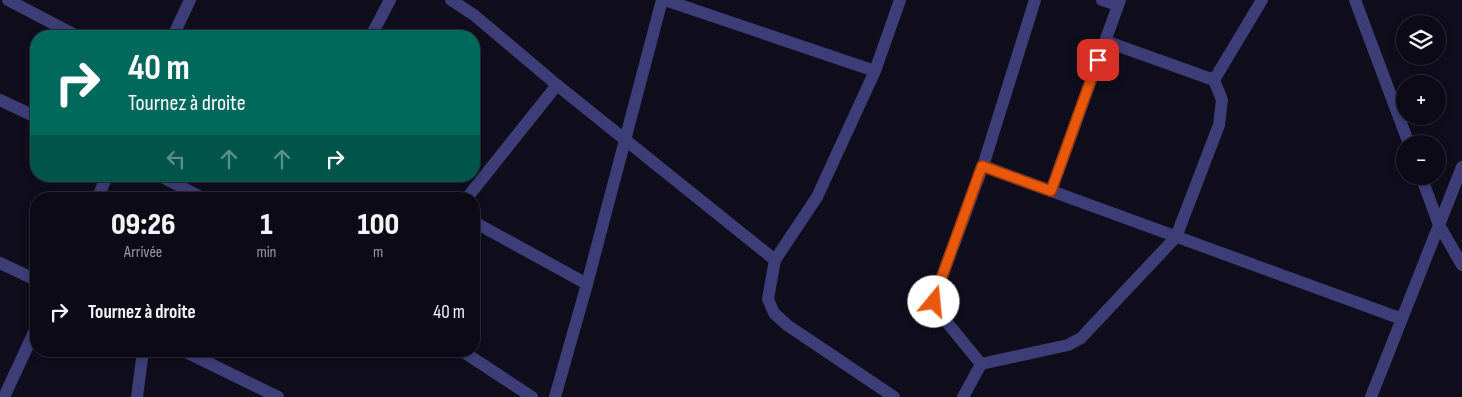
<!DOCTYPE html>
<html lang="fr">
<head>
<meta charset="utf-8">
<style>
  :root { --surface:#0c0a16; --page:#15131f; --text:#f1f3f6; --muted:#9a9aa1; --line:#2c2b35 }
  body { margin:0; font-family:"Sofia Sans Condensed",sans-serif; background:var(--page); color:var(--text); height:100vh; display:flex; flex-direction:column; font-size:19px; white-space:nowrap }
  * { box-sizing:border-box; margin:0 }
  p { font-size:16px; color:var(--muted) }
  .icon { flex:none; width:28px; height:28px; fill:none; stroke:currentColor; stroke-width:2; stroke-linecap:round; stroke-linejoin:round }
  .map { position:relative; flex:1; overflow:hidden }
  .side { position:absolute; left:30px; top:192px; width:450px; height:165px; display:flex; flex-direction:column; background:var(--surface); border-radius:20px; box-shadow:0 2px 8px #0003,0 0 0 1px var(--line) }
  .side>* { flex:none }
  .banner { position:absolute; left:30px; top:30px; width:450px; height:152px; border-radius:20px; box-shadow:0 2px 8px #0003,0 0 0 1px var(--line); background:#00695c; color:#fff; overflow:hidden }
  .controls { position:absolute; left:1396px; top:15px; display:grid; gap:10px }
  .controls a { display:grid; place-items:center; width:50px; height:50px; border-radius:50%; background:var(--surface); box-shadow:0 2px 8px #0003,0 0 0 1px var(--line); font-size:25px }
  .pin { position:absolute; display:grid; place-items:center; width:42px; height:42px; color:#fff; margin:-21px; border-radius:10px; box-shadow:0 2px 8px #0006 }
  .me { position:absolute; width:55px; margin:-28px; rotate:17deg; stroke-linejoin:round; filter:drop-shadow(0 0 4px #0008) }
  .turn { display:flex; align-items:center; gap:18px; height:105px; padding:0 15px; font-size:22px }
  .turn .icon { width:65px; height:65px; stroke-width:2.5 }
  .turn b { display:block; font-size:35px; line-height:42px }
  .lanes { display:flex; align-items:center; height:48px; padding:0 15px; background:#0003; justify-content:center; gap:25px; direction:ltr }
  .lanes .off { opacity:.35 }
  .eta { display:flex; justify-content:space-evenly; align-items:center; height:85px; text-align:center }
  .eta b { font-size:30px; font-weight:800; line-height:35px }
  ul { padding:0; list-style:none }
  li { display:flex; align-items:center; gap:15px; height:70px; padding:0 15px }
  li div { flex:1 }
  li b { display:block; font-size:19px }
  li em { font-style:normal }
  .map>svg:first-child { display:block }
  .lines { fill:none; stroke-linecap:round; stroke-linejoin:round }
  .minor { stroke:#3d3e78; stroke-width:12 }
  .tertiary { stroke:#3d3e78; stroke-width:12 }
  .route-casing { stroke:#983908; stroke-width:12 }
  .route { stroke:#ea580c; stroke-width:9 }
</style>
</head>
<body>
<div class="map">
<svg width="1462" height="397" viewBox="0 0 1462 397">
  <rect width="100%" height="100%" fill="#100e1d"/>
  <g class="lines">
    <path class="minor" d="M 8,0 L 77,36
      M 451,0 L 474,15 L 557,85 L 775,260
      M 665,0 L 875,71
      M 1102,0 L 1118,5
      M 1355,0 L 1409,144
      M 173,36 L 190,0
      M 371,36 L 390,0
      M 1105,41 L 1214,80 L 1262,0
      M 0,100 L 36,117
      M 983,166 L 1402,319
      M 160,176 L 205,199
      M 1421,176 L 1439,225 L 1462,265
      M 1051,191 L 1120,0
      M 97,199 L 107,176
      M 466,199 L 557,85
      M 474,222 L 587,284
      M 0,263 L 36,280
      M 184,351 L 278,397
      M 462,351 L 532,397
      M 981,364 L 1068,345 L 1081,338 L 1176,237 L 1219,125 L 1222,100 L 1214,80
      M 4,397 L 36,328
      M 137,397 L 143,351
      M 894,397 L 787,325 L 774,313 L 768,299 L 775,260 L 817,197 L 875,71 L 900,0
      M 963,397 L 981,364 L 936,309 L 934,303 L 936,293 L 983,166 L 1035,0
      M 1371,397 L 1462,167"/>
    <path class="tertiary" d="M 555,397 L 587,284 L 662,0"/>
  </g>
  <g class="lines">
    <g class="route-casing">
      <path id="route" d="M 934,302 L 936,293 L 982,166 L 1051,191 L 1098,60"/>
    </g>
    <use href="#route" class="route"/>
  </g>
</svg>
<div class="controls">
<a><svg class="icon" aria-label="layers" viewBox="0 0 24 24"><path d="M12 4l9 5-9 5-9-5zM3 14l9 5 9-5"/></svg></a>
<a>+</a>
<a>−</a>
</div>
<div class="pin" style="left:1098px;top:60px;background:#d93025"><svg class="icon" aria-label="arrive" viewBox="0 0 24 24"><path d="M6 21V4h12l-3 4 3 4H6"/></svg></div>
<svg class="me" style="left:934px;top:302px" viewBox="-20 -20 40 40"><circle r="19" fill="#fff"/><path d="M0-13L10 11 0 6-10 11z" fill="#ea580c"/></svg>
<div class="banner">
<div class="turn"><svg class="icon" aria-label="right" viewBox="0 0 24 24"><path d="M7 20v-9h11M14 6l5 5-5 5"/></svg><div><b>40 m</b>Tournez à droite</div></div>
<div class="lanes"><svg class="icon off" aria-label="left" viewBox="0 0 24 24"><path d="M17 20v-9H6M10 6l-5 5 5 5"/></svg><svg class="icon off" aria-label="ahead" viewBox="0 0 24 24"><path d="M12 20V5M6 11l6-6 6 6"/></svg><svg class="icon off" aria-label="ahead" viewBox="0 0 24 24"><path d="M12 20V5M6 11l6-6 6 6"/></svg><svg class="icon" aria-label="right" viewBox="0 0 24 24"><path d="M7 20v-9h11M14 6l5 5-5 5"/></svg></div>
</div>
<section class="side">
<div class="eta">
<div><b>09:26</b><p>Arrivée</p></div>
<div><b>1</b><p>min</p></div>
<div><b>100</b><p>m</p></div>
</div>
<ul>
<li><svg class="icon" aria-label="right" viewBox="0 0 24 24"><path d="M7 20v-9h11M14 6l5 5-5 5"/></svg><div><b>Tournez à droite</b></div><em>40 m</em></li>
</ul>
</section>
</div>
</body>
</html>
